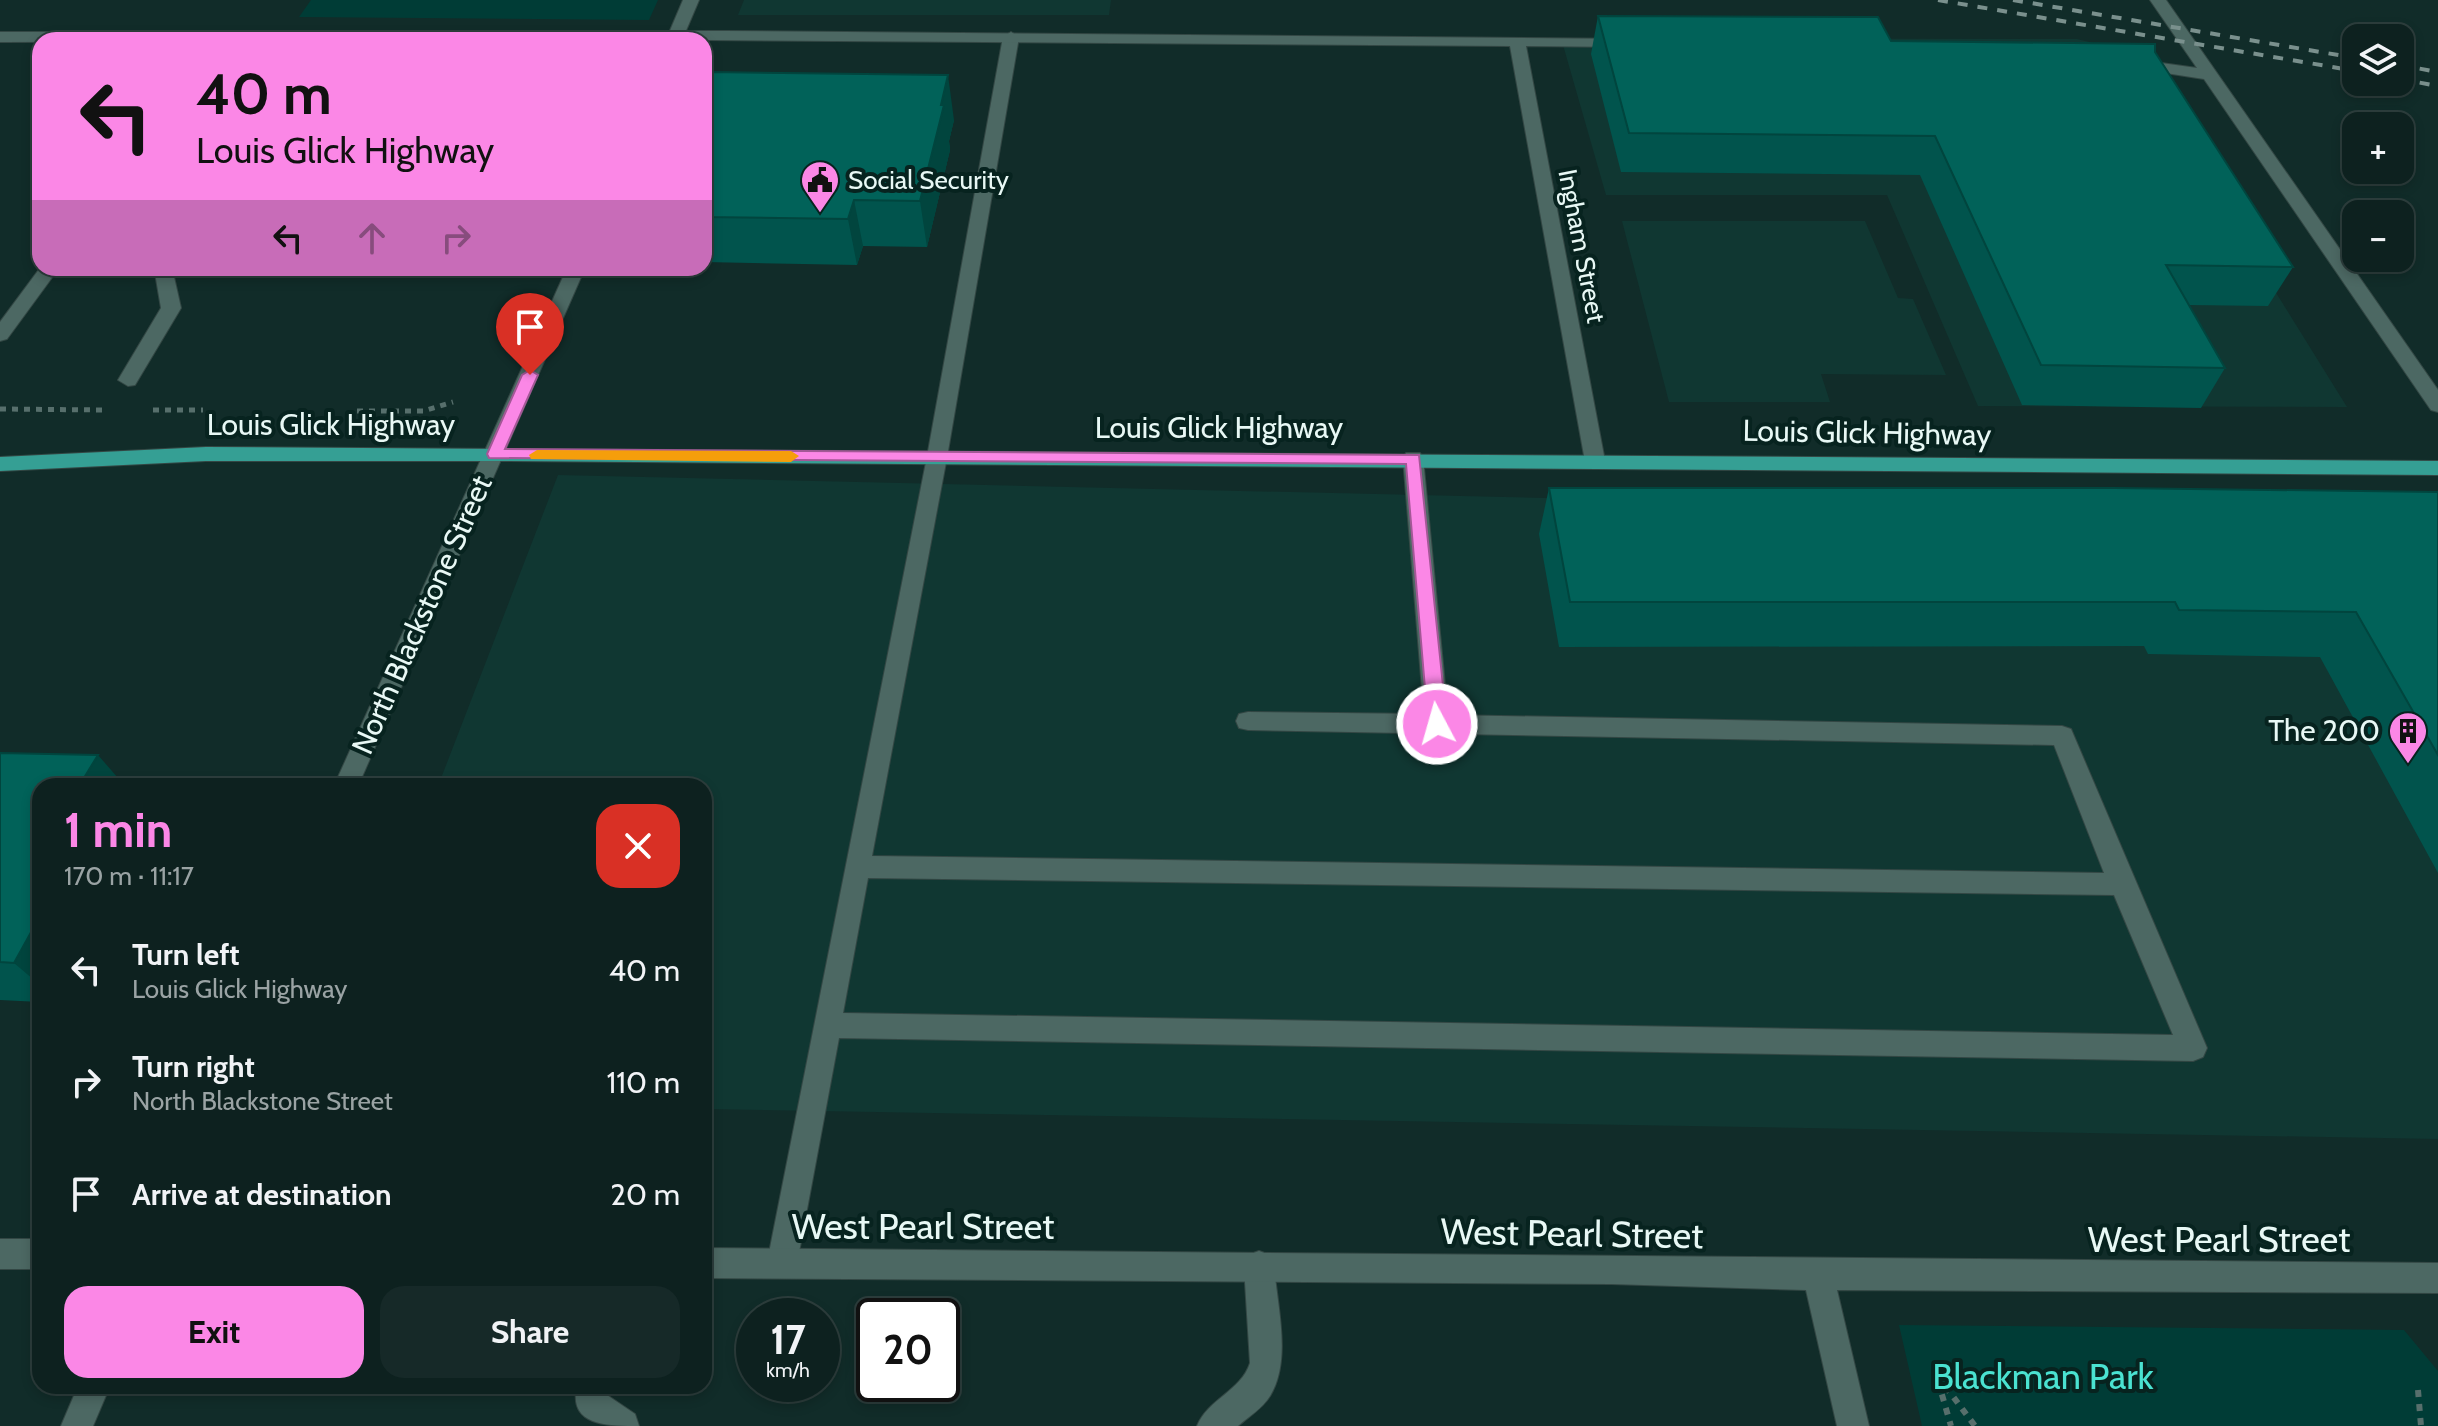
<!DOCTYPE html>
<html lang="en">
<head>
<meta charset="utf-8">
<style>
  :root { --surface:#0d211f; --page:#162928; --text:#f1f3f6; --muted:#9aa3a4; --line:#2d3e3d; --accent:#fb87e6 }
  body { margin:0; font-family:Cabin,sans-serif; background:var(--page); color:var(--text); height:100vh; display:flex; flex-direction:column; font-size:30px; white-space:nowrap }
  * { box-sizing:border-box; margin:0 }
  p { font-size:26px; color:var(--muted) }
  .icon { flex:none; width:44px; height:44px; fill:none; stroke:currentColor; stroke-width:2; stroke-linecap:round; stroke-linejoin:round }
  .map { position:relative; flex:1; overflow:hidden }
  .details { position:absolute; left:32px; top:778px; width:680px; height:616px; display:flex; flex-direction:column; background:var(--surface); border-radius:24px; box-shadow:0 4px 12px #0003,0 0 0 2px var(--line) }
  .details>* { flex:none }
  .guide { position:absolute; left:32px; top:32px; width:680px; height:244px; border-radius:24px; box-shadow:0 4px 12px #0003,0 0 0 2px var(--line); background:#fb87e6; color:#111; overflow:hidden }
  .controls { position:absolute; left:2342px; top:24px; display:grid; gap:16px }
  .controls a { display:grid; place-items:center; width:72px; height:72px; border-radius:16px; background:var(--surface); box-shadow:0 4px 12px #0003,0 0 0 2px var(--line); font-size:40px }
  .speed { position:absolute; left:736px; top:1298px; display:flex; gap:16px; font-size:40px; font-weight:700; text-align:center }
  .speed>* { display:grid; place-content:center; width:104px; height:104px; border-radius:50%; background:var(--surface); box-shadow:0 4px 12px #0003,0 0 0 2px var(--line); line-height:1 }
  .speed small { font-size:20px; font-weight:400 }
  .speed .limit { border:4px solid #111; border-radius:12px; background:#fff; color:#111 }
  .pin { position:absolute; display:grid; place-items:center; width:68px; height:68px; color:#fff; margin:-82px -34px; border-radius:50% 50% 50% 0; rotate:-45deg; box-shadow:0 0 8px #0007 }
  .pin .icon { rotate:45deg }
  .me { position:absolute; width:88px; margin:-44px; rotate:354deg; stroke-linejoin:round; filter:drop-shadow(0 0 6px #0008) }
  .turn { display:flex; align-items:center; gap:28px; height:168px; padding:0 32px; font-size:36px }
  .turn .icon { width:104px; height:104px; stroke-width:2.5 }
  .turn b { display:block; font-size:56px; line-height:68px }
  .lanes { display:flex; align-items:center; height:76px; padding:0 32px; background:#0003; justify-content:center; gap:40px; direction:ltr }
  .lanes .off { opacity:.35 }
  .round { display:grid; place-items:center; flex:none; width:84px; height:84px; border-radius:24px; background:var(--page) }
  .head { display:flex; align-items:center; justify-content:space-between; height:136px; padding:0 32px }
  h1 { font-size:48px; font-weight:700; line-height:60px; color:var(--accent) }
  .action { display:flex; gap:16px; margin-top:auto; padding:16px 32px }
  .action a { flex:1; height:92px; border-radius:24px; background:var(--accent); color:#111; font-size:32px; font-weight:700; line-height:92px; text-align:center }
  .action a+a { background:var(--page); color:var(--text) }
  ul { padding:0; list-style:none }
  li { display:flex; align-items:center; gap:24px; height:112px; padding:0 32px }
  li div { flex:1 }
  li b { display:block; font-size:30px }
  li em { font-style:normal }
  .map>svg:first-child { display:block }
  .built { fill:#103732 }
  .green { fill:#003c36 }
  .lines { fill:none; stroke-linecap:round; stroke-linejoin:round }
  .lane-casing { stroke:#334744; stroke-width:2 }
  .street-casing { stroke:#334744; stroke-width:2 }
  .secondary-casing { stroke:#334744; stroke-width:2 }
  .primary-casing { stroke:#334744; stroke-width:2 }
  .path-far1 { stroke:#576f6c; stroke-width:5; stroke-dasharray:6 6; stroke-linecap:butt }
  .path { stroke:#576f6c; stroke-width:6; stroke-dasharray:7 7; stroke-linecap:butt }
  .lane { fill:#4c6863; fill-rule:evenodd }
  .street { fill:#4c6863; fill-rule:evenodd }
  .secondary { fill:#4c6863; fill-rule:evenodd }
  .primary { fill:#359f94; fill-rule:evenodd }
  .rail { stroke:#7a908d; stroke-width:4; stroke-dasharray:10 10; stroke-linecap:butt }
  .wall { fill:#01544d }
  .shaded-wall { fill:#01453e }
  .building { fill:#016259; stroke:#01453e; stroke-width:2 }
  .route { fill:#fb87e6; stroke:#a35896; stroke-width:2 }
  .slow { fill:#f59e0b }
  .labels { text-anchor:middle; stroke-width:8; stroke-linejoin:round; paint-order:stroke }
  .far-poi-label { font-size:26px; fill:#e8f8f5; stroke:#07231f; text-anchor:start }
  .far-street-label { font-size:26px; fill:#e8f8f5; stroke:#07231f }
  .street-label { font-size:30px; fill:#e8f8f5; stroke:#07231f }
  .poi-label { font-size:30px; fill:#e8f8f5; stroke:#07231f; text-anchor:end }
  .near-street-label { font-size:36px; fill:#e8f8f5; stroke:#07231f }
  .near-park-label { font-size:36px; fill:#4ae2d1; stroke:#07231f }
</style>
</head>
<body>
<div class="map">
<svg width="2438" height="1426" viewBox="0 0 2438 1426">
  <rect width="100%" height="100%" fill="#112c29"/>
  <path class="built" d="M 744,0 L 1111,0 L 1109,15 L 738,15 Z
    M 1561,38 L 2077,39 L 2126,51 L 2347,407 L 1978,406 L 1887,195 L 1606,195 Z
    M 1622,221 L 1865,221 L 1898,298 L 1913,299 L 1946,375 L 1821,374 L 1830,402 L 1669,402 Z
    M 558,475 L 2403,518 L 2438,569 L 2438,1139 L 704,1109 L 704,786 L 438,786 Z"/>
  <path class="green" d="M 311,0 L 658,0 L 649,20 L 299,17 Z
    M 1899,1325 L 2404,1330 L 2438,1371 L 2438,1426 L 1922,1426 Z"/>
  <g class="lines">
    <g class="lane-casing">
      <path id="lane" d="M 1011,32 L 1019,37 L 947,457 L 872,856 L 2104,873 L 2054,745 L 1248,730 L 1239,728 L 1236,721 L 1239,714 L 1248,712 L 1424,714 L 1403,458 L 1406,453 L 1420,453 L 1423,458 L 1448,715 L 2062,726 L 2071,729 L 2207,1048 L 2203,1057 L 2193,1061 L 839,1038 L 797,1263 L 793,1274 L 782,1278 L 771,1274 L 767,1263 L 927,457 L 1003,37 ZM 868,878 L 2114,895 L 2173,1035 L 843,1013 Z
        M 40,268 L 59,268 L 7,339 L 0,341 L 0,322 Z
        M 149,268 L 172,268 L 181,308 L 135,385 L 128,386 L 118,380 L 161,308 L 155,273 Z
        M 1259,1251 L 1270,1255 L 1274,1266 C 1277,1306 1292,1360 1270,1396 C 1263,1408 1248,1417 1238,1426 L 1197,1426 C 1208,1399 1241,1391 1250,1363 L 1244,1266 L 1248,1255 Z
        M 577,1386 L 609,1386 L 607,1395 L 635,1414 L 639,1426 C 607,1426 568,1426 577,1386 Z"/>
    </g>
    <g class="street-casing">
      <path id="street" d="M 2150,0 L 2166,0 L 2438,390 L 2438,412 L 2431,410 L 2204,79 L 2127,67 L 2125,64 L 2133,59 L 2197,68 Z
        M 725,31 L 1632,39 L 1634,42 L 1626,47 L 1526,46 L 1605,461 L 1602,466 L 1588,466 L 1585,461 L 1510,46 L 704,40 L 0,42 L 0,32 Z
        M 0,1239 L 40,1239 L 40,1269 L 0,1269 Z
        M 704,1248 L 2438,1263 L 2438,1293 L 1837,1290 L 1869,1426 L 1837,1426 L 1806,1290 L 1611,1284 L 704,1278 Z"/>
    </g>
    <g class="secondary-casing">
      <path id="secondary" d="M 683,0 L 699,0 L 682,40 L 666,40 Z
        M 567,268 L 585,268 L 358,786 L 334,786 Z
        M 78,1386 L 110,1386 L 93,1426 L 61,1426 Z"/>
    </g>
    <g class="primary-casing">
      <path id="primary" d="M 206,447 L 2438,461 L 2438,475 L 495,461 L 206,461 L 0,471 L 0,457 Z"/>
    </g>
    <path class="path-far1" d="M 0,409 L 103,410
      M 153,410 L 203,410
      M 357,411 L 423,411 L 453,402"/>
    <path class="path" d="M 1937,1375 L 1975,1426
      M 1938,1381 L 1951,1426
      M 2418,1390 L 2421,1426"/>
    <use href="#lane" class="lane"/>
    <use href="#street" class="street"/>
    <use href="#secondary" class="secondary"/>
    <use href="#primary" class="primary"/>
    <path class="rail" d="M 1938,0 L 2356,71
      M 2013,0 L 2356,58
      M 2400,65 L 2438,72
      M 2400,79 L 2438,86"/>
  </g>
  <path class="wall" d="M 1598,16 L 1891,41 L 2155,52 L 2293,267 L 2268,306 L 2188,305 L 2225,368 L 2201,408 L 2022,405 L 1920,175 L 1621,172 L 1591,54 Z
    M 704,82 L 954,120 L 949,141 L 950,150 L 927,247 L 863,246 L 857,265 L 704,262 Z
    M 1549,488 L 2438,492 L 2438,873 L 2320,657 L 2148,654 L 2144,646 L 1559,647 L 1539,534 Z
    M 0,753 L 40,786 L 40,1002 L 0,1000 Z"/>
  <path class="shaded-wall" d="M 948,75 L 954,120 L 949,141 L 950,150 L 927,247 L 920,201 Z
    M 854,200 L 863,246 L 857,265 L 848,219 Z
    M 98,755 L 125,786 L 79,786 Z
    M 40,916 L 40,985 L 14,963 Z"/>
  <path class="building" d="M 1598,16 L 1878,17 L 1891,41 L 2155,44 L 2155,52 L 2293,267 L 2166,265 L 2225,368 L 2041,365 L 1935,136 L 1629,133 Z
    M 708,72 L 948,75 L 941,105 L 944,105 L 920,201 L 854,200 L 848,219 L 704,217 L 704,82 Z
    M 1549,488 L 2115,488 L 2438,492 L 2438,755 L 2356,612 L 2179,610 L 2175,602 L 1570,602 Z
    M 0,753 L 98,755 L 79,786 L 40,786 L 40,916 L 14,963 L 0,962 Z"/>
  <path class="route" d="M 530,370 L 538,375 L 505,449 L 1419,455 L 1447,724 L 1437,731 L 1428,724 L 1406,464 L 489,458 L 487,454 L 522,375 Z"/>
  <path class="slow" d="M 537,450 L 791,451 L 799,456 L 791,462 L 531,459 L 529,455 Z"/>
  <defs>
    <g id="civic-pin" transform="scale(2)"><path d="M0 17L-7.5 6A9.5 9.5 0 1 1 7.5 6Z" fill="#fb87e6" stroke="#07231f"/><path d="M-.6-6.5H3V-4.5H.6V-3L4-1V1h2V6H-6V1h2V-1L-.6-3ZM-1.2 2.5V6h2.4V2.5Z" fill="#111"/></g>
    <g id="building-pin" transform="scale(2)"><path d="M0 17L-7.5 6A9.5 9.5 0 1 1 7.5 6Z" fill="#fb87e6" stroke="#07231f"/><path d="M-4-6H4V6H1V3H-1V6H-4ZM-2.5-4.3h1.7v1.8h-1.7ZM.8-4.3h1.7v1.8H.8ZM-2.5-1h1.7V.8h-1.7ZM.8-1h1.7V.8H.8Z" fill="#111"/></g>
  </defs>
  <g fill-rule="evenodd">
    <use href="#civic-pin" x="820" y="180"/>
    <use href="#building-pin" x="2408" y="731"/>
  </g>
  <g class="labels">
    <g class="far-poi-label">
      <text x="848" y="189">Social Security</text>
    </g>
    <g class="far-street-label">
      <text transform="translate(1582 246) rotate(79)" y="9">Ingham Street</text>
    </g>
    <g class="street-label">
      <text x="331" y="435">Louis Glick Highway</text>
      <text x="1219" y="438">Louis Glick Highway</text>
      <text transform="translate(1867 433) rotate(1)" y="10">Louis Glick Highway</text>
      <text transform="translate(422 615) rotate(-66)" y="10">North Blackstone Street</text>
    </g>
    <g class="poi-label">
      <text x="2380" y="741">The 200</text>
    </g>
    <g class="near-street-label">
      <text x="923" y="1239">West Pearl Street</text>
      <text transform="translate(1572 1233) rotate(1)" y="13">West Pearl Street</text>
      <text x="2219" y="1252">West Pearl Street</text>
    </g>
    <g class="near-park-label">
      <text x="2043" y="1389">Blackman Park</text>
    </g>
  </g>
</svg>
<div class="controls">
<a><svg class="icon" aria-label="layers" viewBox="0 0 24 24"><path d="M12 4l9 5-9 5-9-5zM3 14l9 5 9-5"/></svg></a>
<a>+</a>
<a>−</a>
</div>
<div class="speed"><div>17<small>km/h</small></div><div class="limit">20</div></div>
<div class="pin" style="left:530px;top:375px;background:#d93025"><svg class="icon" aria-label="arrive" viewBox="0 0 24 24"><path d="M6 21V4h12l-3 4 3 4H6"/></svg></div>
<svg class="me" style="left:1437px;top:724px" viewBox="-20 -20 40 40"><circle r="17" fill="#fb87e6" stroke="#fff" stroke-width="3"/><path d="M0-11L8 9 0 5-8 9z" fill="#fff"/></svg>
<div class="guide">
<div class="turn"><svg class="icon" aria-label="left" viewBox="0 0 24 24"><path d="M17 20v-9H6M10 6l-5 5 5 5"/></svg><div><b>40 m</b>Louis Glick Highway</div></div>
<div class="lanes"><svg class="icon" aria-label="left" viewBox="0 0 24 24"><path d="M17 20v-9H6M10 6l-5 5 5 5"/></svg><svg class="icon off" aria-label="ahead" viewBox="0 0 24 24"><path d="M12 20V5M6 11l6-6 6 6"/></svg><svg class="icon off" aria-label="right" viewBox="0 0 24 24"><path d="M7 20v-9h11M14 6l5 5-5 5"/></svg></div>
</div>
<section class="details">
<div class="head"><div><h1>1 min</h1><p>170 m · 11:17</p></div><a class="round" style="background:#d93025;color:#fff"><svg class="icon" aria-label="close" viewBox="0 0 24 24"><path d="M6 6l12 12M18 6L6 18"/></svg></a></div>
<ul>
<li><svg class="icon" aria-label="left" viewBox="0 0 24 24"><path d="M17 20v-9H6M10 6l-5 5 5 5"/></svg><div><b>Turn left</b><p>Louis Glick Highway</p></div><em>40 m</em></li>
<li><svg class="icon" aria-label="right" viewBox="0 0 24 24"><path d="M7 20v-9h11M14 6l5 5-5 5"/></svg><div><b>Turn right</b><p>North Blackstone Street</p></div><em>110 m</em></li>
<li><svg class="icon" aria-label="arrive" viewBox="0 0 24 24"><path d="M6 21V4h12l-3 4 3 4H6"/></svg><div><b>Arrive at destination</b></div><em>20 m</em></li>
</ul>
<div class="action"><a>Exit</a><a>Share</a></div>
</section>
</div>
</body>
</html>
